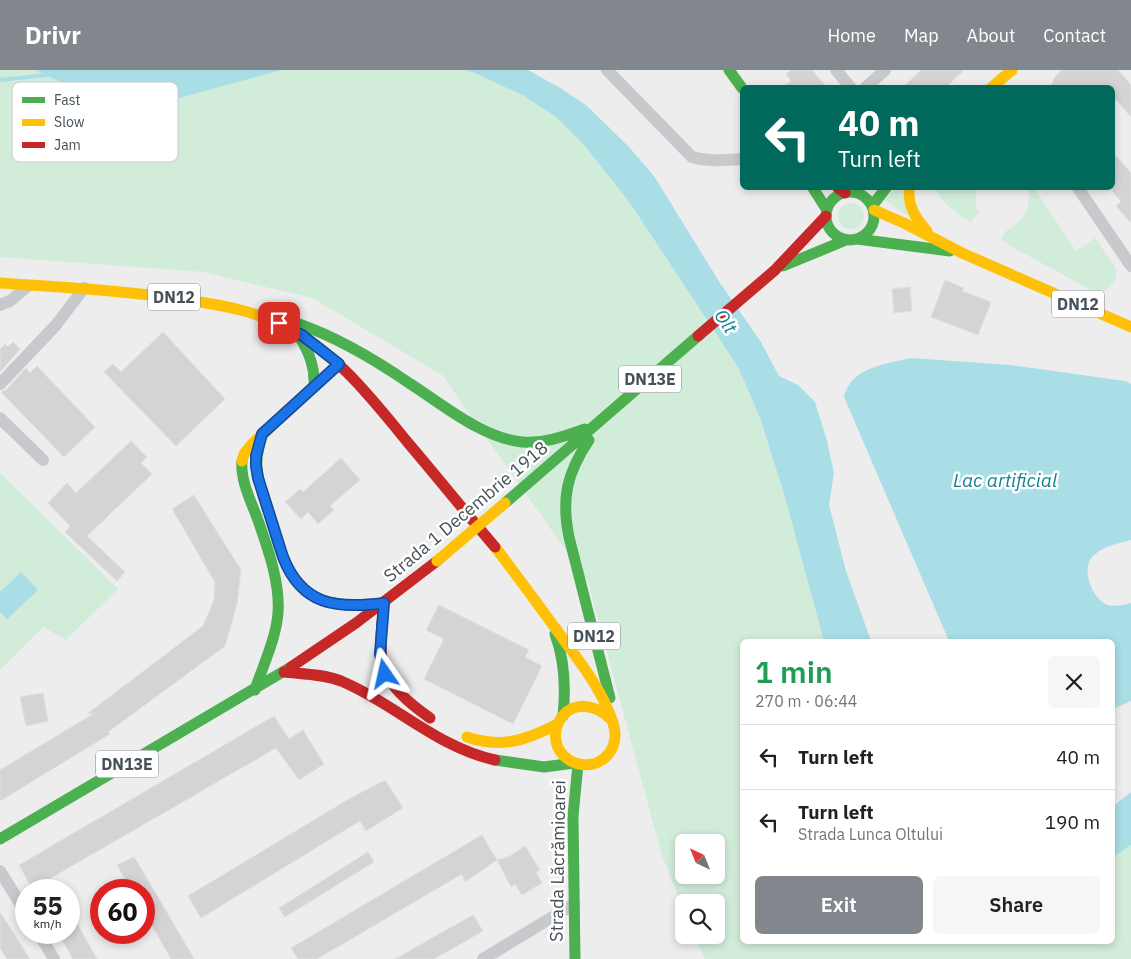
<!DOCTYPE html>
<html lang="en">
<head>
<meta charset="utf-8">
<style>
  :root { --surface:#fff; --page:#f6f6f6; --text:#202124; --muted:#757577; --line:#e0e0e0; --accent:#81878c }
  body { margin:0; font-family:"IBM Plex Sans",sans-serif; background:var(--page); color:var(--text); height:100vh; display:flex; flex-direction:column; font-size:19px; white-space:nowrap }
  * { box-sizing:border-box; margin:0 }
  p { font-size:16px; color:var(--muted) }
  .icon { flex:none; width:28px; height:28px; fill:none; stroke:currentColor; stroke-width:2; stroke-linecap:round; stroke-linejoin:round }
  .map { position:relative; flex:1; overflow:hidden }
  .panel { position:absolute; left:740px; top:569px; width:375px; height:305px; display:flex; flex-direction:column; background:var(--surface); border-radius:8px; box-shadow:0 2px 8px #0003 }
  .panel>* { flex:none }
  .top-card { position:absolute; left:740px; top:15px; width:375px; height:105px; border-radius:8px; box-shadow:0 2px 8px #0003; background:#00695c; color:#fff; overflow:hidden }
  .needle { width:32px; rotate:317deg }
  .buttons { position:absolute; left:675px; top:764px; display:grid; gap:10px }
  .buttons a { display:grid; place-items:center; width:50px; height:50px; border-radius:8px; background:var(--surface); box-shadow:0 2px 8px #0003; font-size:25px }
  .speed { position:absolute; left:15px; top:809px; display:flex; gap:10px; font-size:25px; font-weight:700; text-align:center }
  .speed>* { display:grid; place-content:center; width:65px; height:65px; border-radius:50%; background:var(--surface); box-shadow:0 2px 8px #0003; line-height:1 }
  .speed small { font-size:12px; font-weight:400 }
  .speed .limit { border:8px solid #d22; background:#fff; color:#111 }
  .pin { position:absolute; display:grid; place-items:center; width:42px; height:42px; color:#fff; margin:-21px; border-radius:10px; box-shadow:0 2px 8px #0006 }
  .me { position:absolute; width:55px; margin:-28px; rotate:349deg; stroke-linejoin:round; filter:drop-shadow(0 0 4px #0008) }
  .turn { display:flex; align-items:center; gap:18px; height:105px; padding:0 15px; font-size:22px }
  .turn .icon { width:65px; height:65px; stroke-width:2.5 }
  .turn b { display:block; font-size:35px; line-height:42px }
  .round { display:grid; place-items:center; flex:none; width:52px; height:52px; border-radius:8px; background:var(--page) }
  .summary { display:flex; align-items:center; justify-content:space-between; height:85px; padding:0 15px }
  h1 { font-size:30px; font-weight:600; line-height:38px; color:#1e9e55 }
  .cta { display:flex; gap:10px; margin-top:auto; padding:10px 15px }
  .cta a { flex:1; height:58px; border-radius:8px; background:var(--accent); color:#fff; font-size:20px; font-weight:600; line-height:58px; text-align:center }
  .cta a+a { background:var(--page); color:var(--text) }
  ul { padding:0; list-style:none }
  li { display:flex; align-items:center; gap:15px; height:65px; padding:0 15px; border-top:1px solid var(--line) }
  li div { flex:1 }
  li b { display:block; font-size:19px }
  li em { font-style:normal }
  header { display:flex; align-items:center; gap:30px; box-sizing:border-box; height:70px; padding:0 25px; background:var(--accent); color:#fff }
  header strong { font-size:24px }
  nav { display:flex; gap:28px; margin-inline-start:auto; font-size:18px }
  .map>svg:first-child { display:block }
  .green { fill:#d2ecda; fill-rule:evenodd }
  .water { fill:#a9dee7 }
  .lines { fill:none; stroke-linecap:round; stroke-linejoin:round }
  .stream { stroke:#a9dee7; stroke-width:4 }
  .building { fill:#d4d4d6; stroke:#dfdfe0 }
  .street { stroke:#c7c9cc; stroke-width:12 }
  .fast { stroke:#4caf50; stroke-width:11 }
  .slow { stroke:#ffc107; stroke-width:11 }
  .jam { stroke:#c62828; stroke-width:11 }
  .slow-bridge { stroke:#ffc107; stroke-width:11 }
  .route-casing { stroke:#114b97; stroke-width:12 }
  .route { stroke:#1a73e8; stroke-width:9 }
  .labels { text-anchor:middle; stroke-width:5; stroke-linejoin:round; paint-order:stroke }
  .shield { fill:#fff; stroke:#7e848a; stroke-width:1 }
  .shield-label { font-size:16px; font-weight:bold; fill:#465058 }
  .street-label { font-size:18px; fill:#465058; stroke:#fff }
  .water-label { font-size:19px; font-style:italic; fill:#158195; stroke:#fff }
  .key { fill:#fff; stroke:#c8cacd; stroke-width:1 }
  .key-label { font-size:14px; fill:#465058 }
</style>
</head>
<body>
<header>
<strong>Drivr</strong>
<nav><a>Home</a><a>Map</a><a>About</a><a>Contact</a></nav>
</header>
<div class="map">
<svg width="1131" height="889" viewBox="0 0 1131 889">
  <rect width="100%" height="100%" fill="#eeeded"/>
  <path class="green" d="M 0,0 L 35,0 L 75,19 L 113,32 L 176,29 L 282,0 L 464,0 L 475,3 L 524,26 L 556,47 L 584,75 L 630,133 L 738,297 L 760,348 L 784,424 L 824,571 L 742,571 L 742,871 L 1112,871 L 1113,787 L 1131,775 L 1131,889 L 705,889 L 694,865 L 716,865 L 716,832 L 684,832 L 684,840 L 662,786 L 588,512 L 442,305 L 312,228 L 203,202 L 0,187 ZM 684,772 L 716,772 L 716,805 L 684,805 Z
    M 895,118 L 901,118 L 908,146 L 884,130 Z
    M 936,118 L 976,118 L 976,139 L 979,143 L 970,152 C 959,143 938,132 936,118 Z
    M 1029,118 L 1034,118 L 1076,181 L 1095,168 L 1116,198 L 1116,210 L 1105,222 L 1095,222 L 1010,176 L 1001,169 C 1005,157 1018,156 1024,146 C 1029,139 1029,126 1029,118 Z
    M838 146a13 13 0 1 1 26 0a13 13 0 1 1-26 0Z
    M 0,403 L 118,519 L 66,570 L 43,557 L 0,600 Z"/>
  <path class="water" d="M 35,0 L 282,0 L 176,29 L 113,32 L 75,19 Z
    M 464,0 L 528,0 L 562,19 L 587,36 L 629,77 L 654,106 L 720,213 L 761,272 L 779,306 L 798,315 L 815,332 L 827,371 L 834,403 L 829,435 L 846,501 L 871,571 L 824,571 L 784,424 L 760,348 L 738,297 L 630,133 L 584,75 L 556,47 L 524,26 L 475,3 Z
    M 911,288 L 1010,295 L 1125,311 L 1131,314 L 1131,470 C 1119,473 1104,476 1094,485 C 1080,497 1091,529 1108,535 C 1116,537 1123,535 1131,533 L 1131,631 L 1113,639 L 1112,571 L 949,571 L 844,327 C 851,297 886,294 911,288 Z
    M 21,502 L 38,520 L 7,549 L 0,542 L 0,522 Z
    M 1131,722 L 1131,775 L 1113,787 L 1113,736 Z"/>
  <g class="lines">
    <path class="stream" d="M 0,10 L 47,5"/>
  </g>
  <path class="building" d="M 791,0 L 812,0 L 827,18 L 783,18 L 791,11 L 786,4 Z
    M 921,0 L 964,0 L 945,18 L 902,18 Z
    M 1062,0 L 1118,0 L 1131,15 L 1131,47 L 1112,25 L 1112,18 L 1050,18 L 1055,7 Z
    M 1112,81 L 1131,103 L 1131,153 L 1116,136 L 1121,131 L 1112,121 Z
    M 945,210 L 964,218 L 962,221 L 991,232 L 978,265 L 931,247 Z
    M 910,217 L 912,241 L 894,243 L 892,219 Z
    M 163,262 L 225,329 L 176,376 L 104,302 L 113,294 L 121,302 Z
    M 13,272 L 20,279 L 0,302 L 0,279 L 5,274 L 8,277 Z
    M 37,296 L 95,357 L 64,387 L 1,322 L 6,320 L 26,298 L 30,303 Z
    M 131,371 L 147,387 L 141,393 L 152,404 L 87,466 L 125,502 L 117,511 L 65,462 L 70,456 L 48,433 L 67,413 L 76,423 Z
    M 341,388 L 360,410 L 330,436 L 334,440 L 318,454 L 308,442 L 301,449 L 285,432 L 300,419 L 303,422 Z
    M 194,425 L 241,500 L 237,534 L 225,576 L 108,662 L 110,664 L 0,731 L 0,700 L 95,643 L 87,644 L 203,556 L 214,530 L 215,512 L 172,439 Z
    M 439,535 L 529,580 L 525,587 L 542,596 L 513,654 L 424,609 L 444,569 L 426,560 Z
    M 43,623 L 48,651 L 26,656 L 20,627 Z
    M 274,646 L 289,669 L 303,660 L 324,694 L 299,710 L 276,678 L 51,808 L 58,820 L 33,820 L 19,795 Z
    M 385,710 L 403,738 L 366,761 L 360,751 L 201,848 L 188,826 L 349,729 Z
    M 482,765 L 497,790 L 465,812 L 462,804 L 317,889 L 298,889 L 291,878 Z
    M 525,776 L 540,800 L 536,802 L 542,813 L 522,825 L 515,814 L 511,817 L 497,790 L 510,786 Z
    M 368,782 L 374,792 L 285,847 L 279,838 Z
    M 134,787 L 154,820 L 194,889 L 171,889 L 144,842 L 144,820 L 131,820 L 117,795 Z
    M 69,839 L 97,889 L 73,889 L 58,862 L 69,862 Z
    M 0,842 L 30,889 L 7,889 L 0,878 Z
    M 473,845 L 483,861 L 434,889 L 395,889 Z"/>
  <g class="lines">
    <path class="street" d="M 607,0 L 692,87 C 709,92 725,90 742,89
      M 836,0 L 851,18
      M 865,18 L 885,0
      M 1078,118 L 1131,196
      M 0,235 L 10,231 L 28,216
      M 0,314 L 56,255 L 84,218
      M 0,348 L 43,390
      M 0,801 L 26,843
      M 38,862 L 54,889
      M 483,889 L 574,834"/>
    <path class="fast" d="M 729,0 L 742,18
      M 813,118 L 827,140
      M826 146a24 24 0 1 1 48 0a24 24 0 1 1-48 0Z
      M 872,136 L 886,118
      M 857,169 L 950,181
      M 783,196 L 846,170
      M 299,254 C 339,268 374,289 409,313 C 442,334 482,368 522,372 C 544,374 565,366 585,359
      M 299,266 C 309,282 315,297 314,316
      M 262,364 C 259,375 256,386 257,398 C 258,412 264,426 268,439 C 277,468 284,509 313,526 C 335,538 360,535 384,533
      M 589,370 C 567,403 561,428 569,467 L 610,628
      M 242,391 C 240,412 253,435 259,453 C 269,482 280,513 278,543 C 276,569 263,595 255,620
      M 505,433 L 698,266
      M 555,564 C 565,591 566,617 563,646
      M 495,690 L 544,697 L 574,693
      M 0,769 L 291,597
      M 575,889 L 573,746 L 578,694"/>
    <path class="slow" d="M 991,18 L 1012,0
      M 909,118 C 908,136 915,148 927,161
      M 874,140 L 904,153 L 962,183 L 1131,257
      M 0,213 C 60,217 120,220 179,229 C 215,234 249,239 282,255
      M 242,391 L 244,384 L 252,374 L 339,294
      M 495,477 C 516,504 536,532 556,559 C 577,589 602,618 613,653 C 624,686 588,708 564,686 C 540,663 570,613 611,649
      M 467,667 C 502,679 526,670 558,654"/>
    <path class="jam" d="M 838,118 L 845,123
      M 282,255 C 336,281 372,329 409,374 C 438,408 466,443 495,477
      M 698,266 L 775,200 L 826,146
      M 384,533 C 377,594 378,611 430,648
      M 291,597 L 356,553 L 437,491
      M 284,602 C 303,604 323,604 341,611 C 394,633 438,678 495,690"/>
    <path class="slow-bridge" d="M 437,491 L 505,433"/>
  </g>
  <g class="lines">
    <g class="route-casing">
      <path id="route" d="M 279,253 L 302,265 L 339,294 L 262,364 L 256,386 L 256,396 L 258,408 L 283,487 C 302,536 337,539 384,533 L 380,584 L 385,604"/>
    </g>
    <use href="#route" class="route"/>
  </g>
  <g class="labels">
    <g class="shield">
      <rect x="148" y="213.5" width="52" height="27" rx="4"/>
      <rect x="1052" y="220.5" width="52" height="27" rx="4"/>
      <rect x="619" y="295.5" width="62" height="27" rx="4"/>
      <rect x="568" y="552.5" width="52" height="27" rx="4"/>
      <rect x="96" y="680.5" width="62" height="27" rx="4"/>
    </g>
    <g class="shield-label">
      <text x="174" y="233">DN12</text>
      <text x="1078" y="240">DN12</text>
      <text x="650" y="315">DN13E</text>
      <text x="594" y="572">DN12</text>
      <text x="127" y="700">DN13E</text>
    </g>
    <g class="street-label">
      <text transform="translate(466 442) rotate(-40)" y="6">Strada 1 Decembrie 1918</text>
      <text transform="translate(558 791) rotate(-89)" y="6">Strada Lăcrămioarei</text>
    </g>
    <g class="water-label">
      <text transform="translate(726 251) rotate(56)" y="7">Olt</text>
      <text x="1005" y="417">Lac artificial</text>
    </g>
  </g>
  <rect x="12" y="12" width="166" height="80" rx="8" class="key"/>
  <rect x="22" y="27" width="23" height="6" fill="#4caf50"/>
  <rect x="22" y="49" width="23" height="7" fill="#ffc107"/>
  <rect x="22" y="72" width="23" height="6" fill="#c62828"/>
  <g class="key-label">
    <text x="54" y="35">Fast</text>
    <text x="54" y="57">Slow</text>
    <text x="54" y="80">Jam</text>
  </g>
</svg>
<div class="buttons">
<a><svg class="needle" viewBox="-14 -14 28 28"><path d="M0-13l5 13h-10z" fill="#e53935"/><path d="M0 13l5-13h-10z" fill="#757577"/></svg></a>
<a><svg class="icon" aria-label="search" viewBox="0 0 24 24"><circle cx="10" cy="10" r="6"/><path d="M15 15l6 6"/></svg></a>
</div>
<div class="speed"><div>55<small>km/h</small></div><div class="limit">60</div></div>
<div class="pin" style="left:279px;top:253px;background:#d93025"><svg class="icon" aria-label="arrive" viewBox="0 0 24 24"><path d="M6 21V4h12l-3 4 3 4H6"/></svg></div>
<svg class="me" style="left:385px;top:604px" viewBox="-20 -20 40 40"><path d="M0-17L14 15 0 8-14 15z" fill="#1a73e8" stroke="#fff" stroke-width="4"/></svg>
<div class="top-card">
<div class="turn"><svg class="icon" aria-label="left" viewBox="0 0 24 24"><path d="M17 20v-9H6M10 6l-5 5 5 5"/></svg><div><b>40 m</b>Turn left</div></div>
</div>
<section class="panel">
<div class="summary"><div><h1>1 min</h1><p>270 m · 06:44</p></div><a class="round"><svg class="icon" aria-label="close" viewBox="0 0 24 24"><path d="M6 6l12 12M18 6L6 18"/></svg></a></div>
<ul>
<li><svg class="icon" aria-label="left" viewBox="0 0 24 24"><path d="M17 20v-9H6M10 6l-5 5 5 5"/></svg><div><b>Turn left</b></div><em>40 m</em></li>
<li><svg class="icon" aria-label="left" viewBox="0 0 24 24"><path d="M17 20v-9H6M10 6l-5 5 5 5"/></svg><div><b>Turn left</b><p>Strada Lunca Oltului</p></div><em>190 m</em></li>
</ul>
<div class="cta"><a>Exit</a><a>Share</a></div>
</section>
</div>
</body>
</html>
